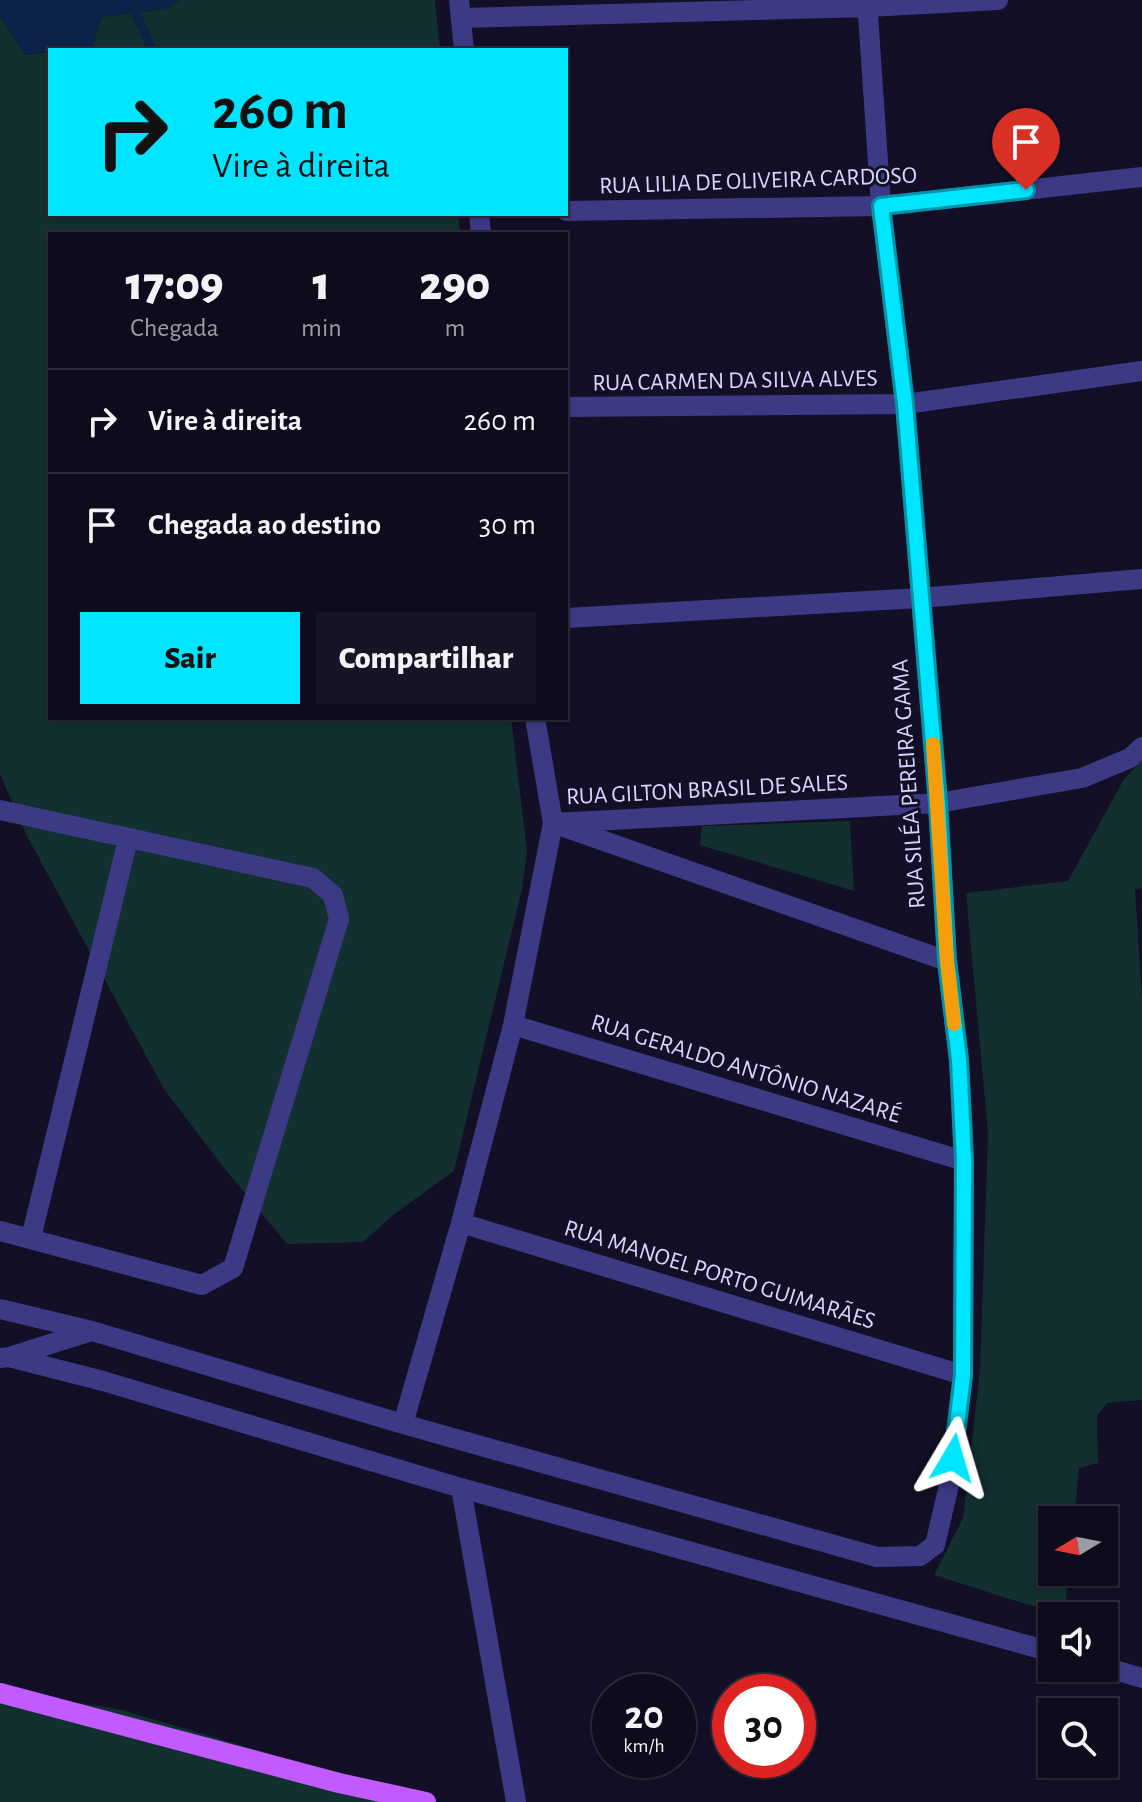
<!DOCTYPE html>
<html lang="pt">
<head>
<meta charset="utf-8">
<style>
  :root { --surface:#0e0b1c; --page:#171425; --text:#f1f3f6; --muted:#9b9ba3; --line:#2e2b3b; --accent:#00e5ff }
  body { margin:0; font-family:"Alegreya Sans",sans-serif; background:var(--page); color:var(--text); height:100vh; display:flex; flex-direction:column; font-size:30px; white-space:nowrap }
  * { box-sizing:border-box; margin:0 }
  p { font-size:26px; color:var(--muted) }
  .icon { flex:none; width:44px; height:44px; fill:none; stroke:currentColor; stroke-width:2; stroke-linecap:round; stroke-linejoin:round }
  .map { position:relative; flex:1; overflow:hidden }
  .side { position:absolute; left:48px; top:232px; width:520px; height:488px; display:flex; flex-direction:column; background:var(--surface); border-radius:0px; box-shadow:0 2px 6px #0004,0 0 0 2px var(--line) }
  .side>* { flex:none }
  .top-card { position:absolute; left:48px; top:48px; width:520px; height:168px; border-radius:0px; box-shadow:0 2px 6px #0004,0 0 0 2px var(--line); background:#00e5ff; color:#111; overflow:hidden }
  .needle { width:52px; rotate:260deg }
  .buttons { position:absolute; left:1038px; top:1506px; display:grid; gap:16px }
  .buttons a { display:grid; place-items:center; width:80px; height:80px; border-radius:0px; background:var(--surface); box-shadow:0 2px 6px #0004,0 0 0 2px var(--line); font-size:40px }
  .speed { position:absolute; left:592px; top:1674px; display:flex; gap:16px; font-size:40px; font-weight:700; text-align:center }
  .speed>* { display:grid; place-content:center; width:104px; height:104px; border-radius:50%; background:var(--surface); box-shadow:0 2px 6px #0004,0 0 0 2px var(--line); line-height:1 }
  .speed small { font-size:20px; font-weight:400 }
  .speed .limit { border:12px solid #d22; background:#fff; color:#111 }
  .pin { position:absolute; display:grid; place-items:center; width:68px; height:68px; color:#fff; margin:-82px -34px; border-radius:50% 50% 50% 0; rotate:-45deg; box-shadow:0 0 8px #0007 }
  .pin .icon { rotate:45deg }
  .me { position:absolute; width:88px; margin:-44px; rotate:7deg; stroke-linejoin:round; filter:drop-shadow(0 0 6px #0008) }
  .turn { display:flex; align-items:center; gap:28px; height:168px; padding:0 32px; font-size:36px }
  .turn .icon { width:104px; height:104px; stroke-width:2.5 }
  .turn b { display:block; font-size:56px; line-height:68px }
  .eta { display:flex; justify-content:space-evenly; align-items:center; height:136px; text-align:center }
  .eta b { font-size:48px; font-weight:800; line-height:56px }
  .cta { display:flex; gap:16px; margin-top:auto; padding:16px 32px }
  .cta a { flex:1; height:92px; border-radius:0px; background:var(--accent); color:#111; font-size:32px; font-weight:800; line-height:92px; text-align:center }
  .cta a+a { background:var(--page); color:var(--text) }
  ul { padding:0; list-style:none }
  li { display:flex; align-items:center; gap:24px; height:104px; padding:0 32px; border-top:2px solid var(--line) }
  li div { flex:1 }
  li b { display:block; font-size:30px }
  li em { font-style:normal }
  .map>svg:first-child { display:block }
  .green { fill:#12302f }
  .water { fill:#0c2248 }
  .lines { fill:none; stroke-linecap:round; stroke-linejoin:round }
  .stream { stroke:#0c2248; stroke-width:9 }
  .minor { stroke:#3d3a85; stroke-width:20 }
  .primary { stroke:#c25bff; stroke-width:20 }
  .route-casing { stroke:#0095a6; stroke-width:20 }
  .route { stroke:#00e5ff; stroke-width:14 }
  .slow { stroke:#f59e0b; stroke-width:14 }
  .labels { text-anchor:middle; stroke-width:6; stroke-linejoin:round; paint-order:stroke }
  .street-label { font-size:24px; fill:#d9d4ff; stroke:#130f26 }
</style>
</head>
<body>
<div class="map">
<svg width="1142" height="1802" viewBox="0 0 1142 1802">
  <rect width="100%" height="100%" fill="#130f26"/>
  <path class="green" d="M 180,0 L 435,0 L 440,50 L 70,50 L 93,45 L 101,17 L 166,9 Z
    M 0,16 L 25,55 L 50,52 L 50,214 L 458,214 L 460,234 L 50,234 L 50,718 L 511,718 L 527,850 L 522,889 L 454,1171 L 393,1215 L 363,1242 L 287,1244 L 224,1168 L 164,1089 L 27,836 L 0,774 Z
    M 1142,761 L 1142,888 L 1135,889 L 1142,1000 L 1142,1400 L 1107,1403 L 1097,1416 L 1098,1463 L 1079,1468 L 1074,1520 L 1052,1520 L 1052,1572 L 1069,1572 L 1064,1616 L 934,1575 L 963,1518 L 980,1370 L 988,1133 L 966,893 L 1068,881 L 1124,779 Z
    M 850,821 L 854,891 L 700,845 L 702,826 Z
    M 12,1692 L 122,1710 L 433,1802 L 0,1802 L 0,1693 Z"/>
  <path class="water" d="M 0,0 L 180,0 L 166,9 L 101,17 L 93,45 L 25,55 L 0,16 Z"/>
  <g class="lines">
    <path class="stream" d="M 129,0 L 153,50"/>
    <path class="minor" d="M 459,0 L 464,50
      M 461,18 L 868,7 L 998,0
      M 566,211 L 881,206 L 1142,177
      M 479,214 L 481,234
      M 566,407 L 905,404 L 1142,371
      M 566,618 L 920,598 L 1142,579
      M 0,810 L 313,878 L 333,895 L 339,919 L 233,1268 L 202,1285 L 0,1231
      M 553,823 L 938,803 L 1082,778 L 1130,758 L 1142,747
      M 564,827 L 947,961
      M 513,1025 L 964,1161
      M 461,1223 L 963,1375
      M 31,1238 L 128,839
      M 0,1309 L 92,1331 L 403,1424 L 877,1557 L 920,1556 L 935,1545 L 949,1485 L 963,1375 L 964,1161 L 959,1060 L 947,961 L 938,803 L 905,404 L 881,206 L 867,0
      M 12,1356 L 92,1331
      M 0,1358 L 9,1357 L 103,1381 L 461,1488 L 1052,1652
      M 403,1424 L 461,1223 L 513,1025 L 553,823 L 535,718
      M 461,1488 L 516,1802
      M 1104,1667 L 1142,1678"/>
    <path class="primary" d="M 0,1693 L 339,1783 L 426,1802"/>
  </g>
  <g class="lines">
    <g class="route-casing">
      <path id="route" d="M 953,1458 L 963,1375 L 964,1161 L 959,1060 L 947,961 L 938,803 L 905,404 L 881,206 L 1026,190"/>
    </g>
    <use href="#route" class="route"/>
    <path class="slow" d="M 933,744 L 947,961 L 954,1024"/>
  </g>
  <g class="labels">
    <g class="street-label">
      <text transform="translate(758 180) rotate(-2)" y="8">RUA LILIA DE OLIVEIRA CARDOSO</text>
      <text transform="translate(735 380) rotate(-1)" y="8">RUA CARMEN DA SILVA ALVES</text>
      <text transform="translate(908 784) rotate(-94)" y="8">RUA SILÉA PEREIRA GAMA</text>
      <text transform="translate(707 789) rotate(-3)" y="8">RUA GILTON BRASIL DE SALES</text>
      <text transform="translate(746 1068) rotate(17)" y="8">RUA GERALDO ANTÔNIO NAZARÉ</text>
      <text transform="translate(720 1274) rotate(17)" y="8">RUA MANOEL PORTO GUIMARÃES</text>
    </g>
  </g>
</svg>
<div class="buttons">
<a><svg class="needle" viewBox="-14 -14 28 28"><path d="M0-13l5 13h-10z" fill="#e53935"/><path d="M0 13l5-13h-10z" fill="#9b9ba3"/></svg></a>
<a><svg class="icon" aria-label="sound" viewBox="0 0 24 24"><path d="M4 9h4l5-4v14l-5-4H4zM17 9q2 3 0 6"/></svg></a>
<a><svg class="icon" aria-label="search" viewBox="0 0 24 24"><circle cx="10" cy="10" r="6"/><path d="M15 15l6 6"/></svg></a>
</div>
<div class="speed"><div>20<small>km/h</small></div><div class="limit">30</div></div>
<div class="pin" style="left:1026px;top:190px;background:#d93025"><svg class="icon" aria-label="arrive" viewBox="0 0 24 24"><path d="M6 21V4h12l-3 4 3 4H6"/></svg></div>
<svg class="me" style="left:953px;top:1458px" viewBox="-20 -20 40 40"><path d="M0-17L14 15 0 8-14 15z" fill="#00e5ff" stroke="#fff" stroke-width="4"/></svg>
<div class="top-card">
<div class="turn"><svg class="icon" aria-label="right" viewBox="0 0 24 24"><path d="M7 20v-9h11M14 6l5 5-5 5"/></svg><div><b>260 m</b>Vire à direita</div></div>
</div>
<section class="side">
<div class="eta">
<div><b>17:09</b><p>Chegada</p></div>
<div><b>1</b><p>min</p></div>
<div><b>290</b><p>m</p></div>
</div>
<ul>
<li><svg class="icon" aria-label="right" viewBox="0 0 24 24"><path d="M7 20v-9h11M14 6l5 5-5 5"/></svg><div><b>Vire à direita</b></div><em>260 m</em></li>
<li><svg class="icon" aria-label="arrive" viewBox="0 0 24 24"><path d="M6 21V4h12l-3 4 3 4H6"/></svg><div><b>Chegada ao destino</b></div><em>30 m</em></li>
</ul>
<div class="cta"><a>Sair</a><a>Compartilhar</a></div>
</section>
</div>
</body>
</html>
